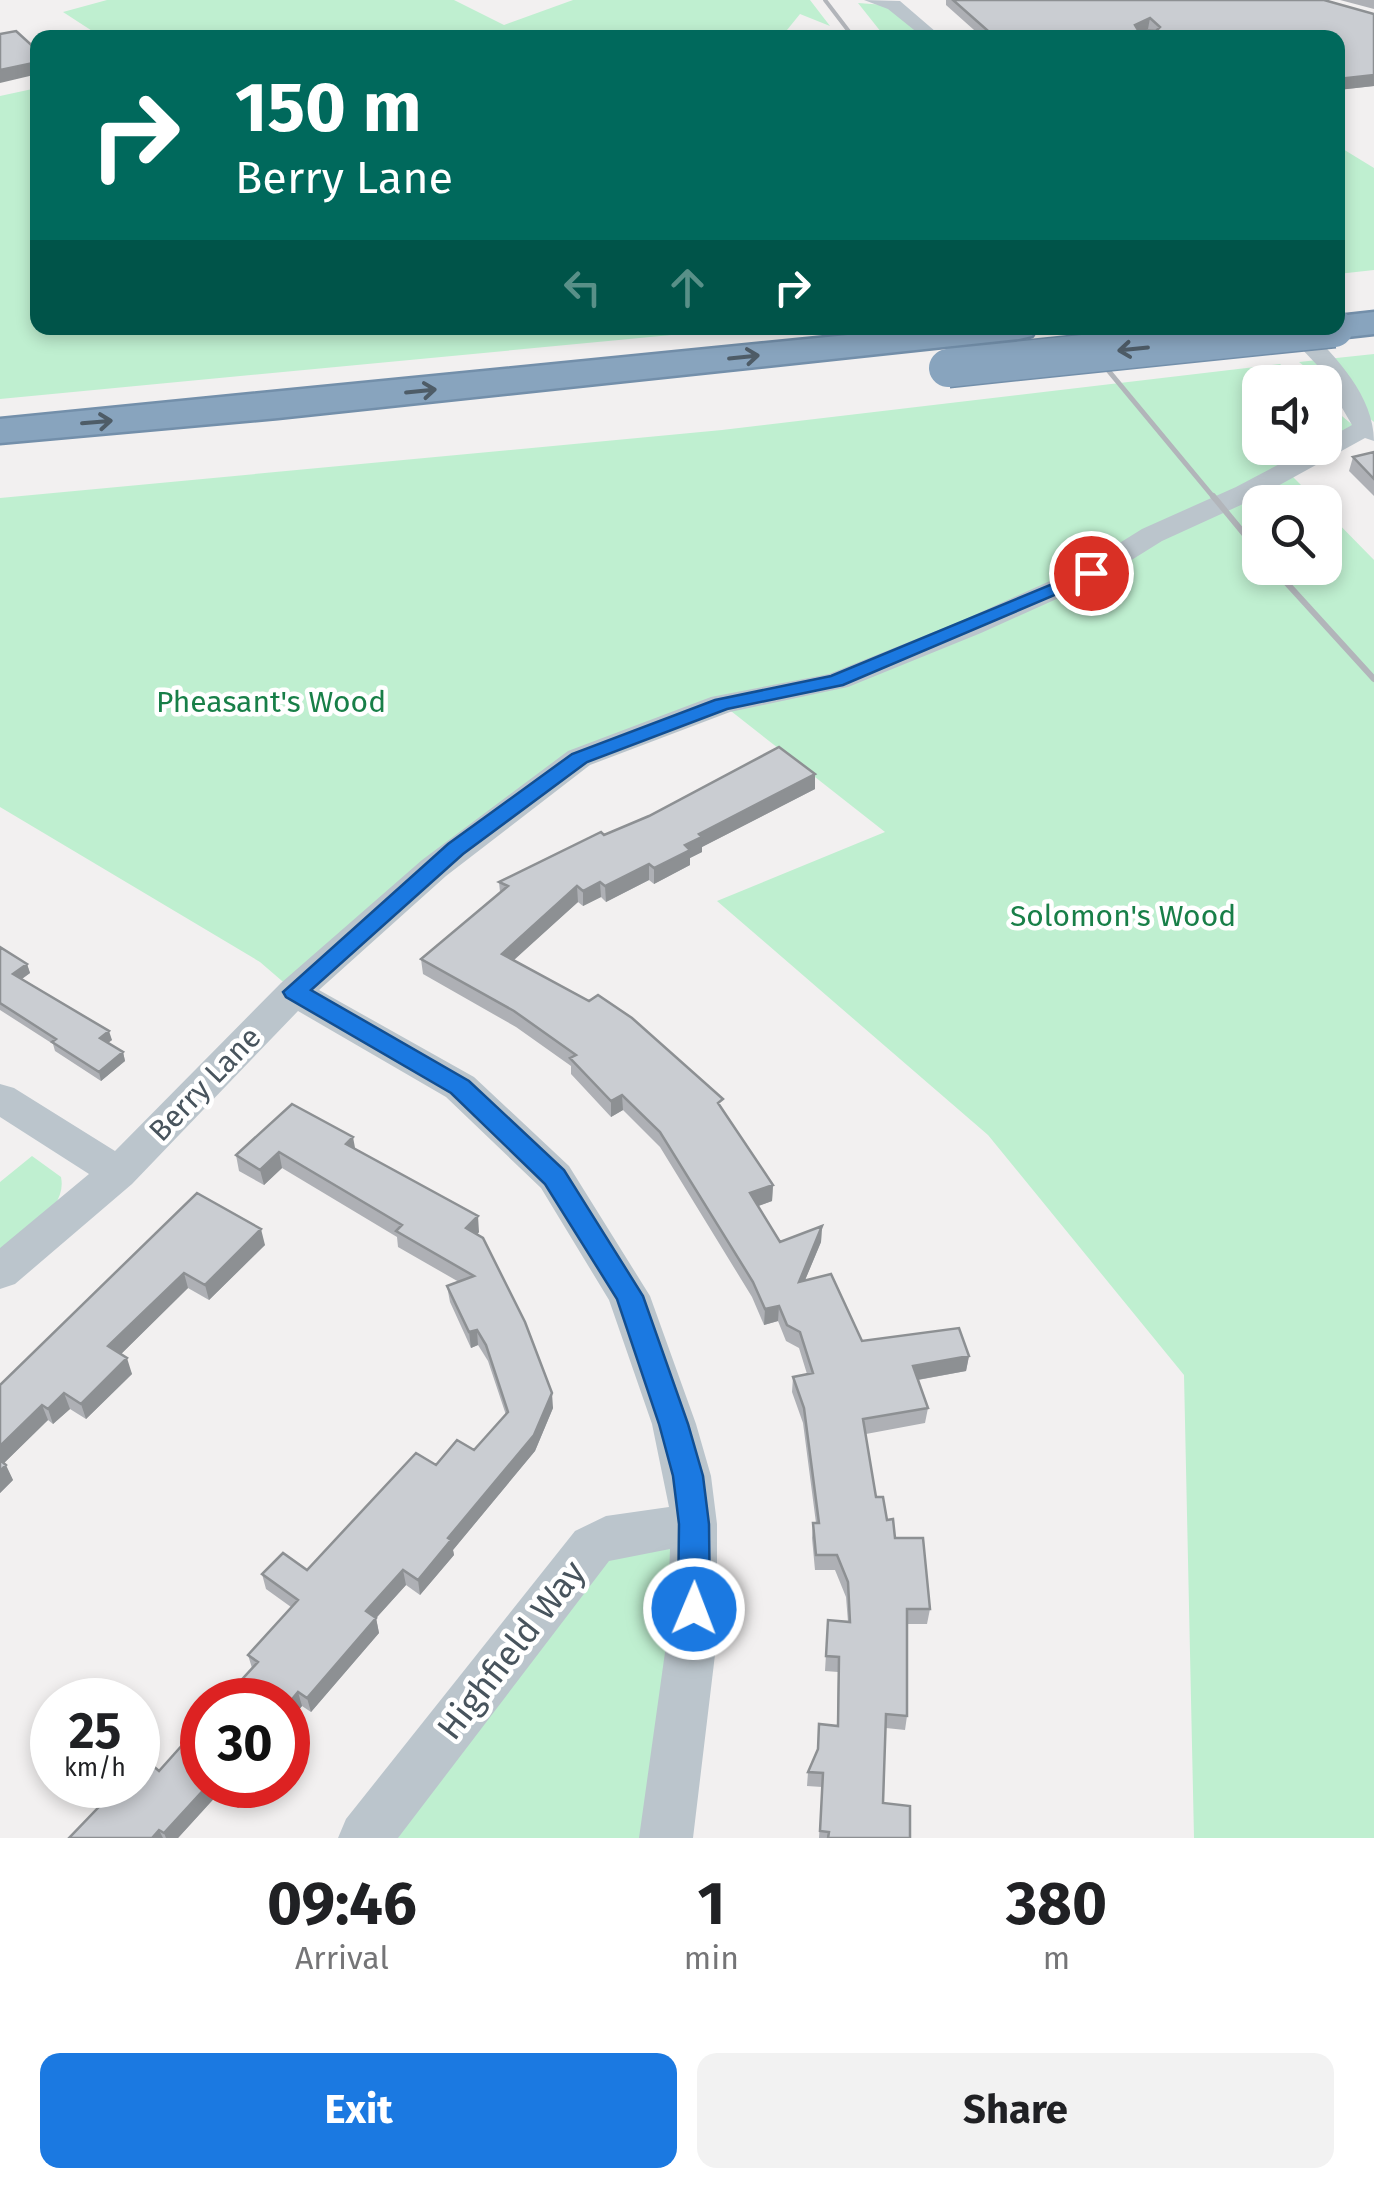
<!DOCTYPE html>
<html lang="en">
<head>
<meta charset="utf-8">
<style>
  :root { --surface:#fff; --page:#f2f2f2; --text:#202124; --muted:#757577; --accent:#1b79e1 }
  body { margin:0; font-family:"Fira Sans",sans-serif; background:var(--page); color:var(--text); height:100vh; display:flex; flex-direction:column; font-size:38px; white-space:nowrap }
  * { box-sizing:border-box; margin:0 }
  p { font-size:32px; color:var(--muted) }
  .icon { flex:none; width:55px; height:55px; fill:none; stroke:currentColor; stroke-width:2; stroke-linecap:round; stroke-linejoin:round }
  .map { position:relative; height:1838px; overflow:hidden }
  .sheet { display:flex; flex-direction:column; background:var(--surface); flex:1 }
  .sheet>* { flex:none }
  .top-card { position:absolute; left:30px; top:30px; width:1315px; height:305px; border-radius:20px; box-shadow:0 5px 15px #0003; background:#00695c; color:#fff; overflow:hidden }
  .tools { position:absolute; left:1242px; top:365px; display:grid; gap:20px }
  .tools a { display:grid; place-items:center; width:100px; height:100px; border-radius:20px; background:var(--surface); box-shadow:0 5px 15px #0003; font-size:50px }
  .speed { position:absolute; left:30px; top:1678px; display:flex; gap:20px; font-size:50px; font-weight:700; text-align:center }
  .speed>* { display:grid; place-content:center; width:130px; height:130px; border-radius:50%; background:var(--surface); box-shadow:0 5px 15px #0003; line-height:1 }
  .speed small { font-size:25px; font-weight:400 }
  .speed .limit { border:15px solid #d22; background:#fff; color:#111 }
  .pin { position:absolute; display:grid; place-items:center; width:85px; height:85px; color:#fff; margin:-42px; border:5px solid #fff; border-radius:50%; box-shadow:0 2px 10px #0007 }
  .me { position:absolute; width:110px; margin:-55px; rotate:1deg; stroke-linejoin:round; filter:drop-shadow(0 0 8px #0008) }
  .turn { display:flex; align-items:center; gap:35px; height:210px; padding:0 40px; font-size:45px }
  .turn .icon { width:130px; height:130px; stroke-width:2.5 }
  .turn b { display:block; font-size:70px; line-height:85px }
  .lanes { display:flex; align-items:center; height:95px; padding:0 40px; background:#0003; justify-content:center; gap:50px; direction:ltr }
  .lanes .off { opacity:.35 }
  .eta { display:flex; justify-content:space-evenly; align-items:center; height:170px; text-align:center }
  .eta b { font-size:60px; font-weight:700; line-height:70px }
  .action { display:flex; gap:20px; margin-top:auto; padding:20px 40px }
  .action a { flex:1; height:115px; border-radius:20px; background:var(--accent); color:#fff; font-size:40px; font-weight:700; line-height:115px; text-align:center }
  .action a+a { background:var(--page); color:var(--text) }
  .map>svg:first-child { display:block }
  .green { fill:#bfefd0 }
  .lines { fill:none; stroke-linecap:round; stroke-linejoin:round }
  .motorway-casing { stroke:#738faa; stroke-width:5 }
  .minor { fill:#bbc5cc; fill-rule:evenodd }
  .motorway { fill:#88a4be; fill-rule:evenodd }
  .rail-far2 { stroke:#b2b5ba; stroke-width:4 }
  .rail-far1 { stroke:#b2b5ba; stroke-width:5 }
  .rail { stroke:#b2b5ba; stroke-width:6 }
  .motorway-bridge-casing { stroke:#738faa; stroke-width:41; stroke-linecap:butt }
  .motorway-bridge { stroke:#88a4be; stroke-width:38 }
  .wall { fill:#aeb0b5 }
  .shaded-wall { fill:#8d9093 }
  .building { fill:#cacdd2; stroke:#8d9093; stroke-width:2.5; fill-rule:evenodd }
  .oneway { stroke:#4e5c67 }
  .route { fill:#1b79e1; stroke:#124f92; stroke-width:2.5 }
  .labels { text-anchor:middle; stroke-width:9; stroke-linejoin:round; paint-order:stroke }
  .park-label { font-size:30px; fill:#187f48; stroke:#fff }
  .street-label { font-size:30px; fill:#48545d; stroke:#fff }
  .near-street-label { font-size:35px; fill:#48545d; stroke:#fff }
</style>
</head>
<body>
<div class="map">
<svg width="1374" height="1838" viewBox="0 0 1374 1838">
  <rect width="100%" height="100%" fill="#f2f0f0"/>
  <path class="green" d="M 107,0 L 454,0 L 504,25 L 573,0 L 810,0 L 830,26 L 800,14 L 787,30 L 791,38 L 103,38 L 63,12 Z
    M 858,3 L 885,5 L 932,37 L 885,37 Z
    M 37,88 L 38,328 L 745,328 L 0,399 L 0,96 Z
    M 1338,146 L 1374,168 L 1374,270 L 1338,274 Z
    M 1374,354 L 1374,422 L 1299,362 Z
    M 1280,364 L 1302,382 L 1260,382 L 1260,448 L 1325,448 L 1325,402 L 1360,431 L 1287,471 L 1318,502 L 1260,502 L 1260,568 L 1325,568 L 1325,510 L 1374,560 L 1374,1838 L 1194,1838 L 1184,1375 L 988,1135 L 717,901 L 885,832 L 722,704 L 579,758 L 289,987 L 260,962 L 0,807 L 0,498 L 722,430 Z
    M 32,1156 L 61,1177 C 68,1210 22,1235 0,1255 L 0,1182 Z
    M 694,1524 L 666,1838 L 365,1838 L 592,1546 Z"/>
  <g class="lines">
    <g class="motorway-casing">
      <path id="motorway" d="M 1374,312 L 1374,334 L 1338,338 L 1325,335 L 1320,328 L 1338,328 L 1338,316 Z
        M 918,328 L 1037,328 L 1032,336 L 1019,339 L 278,418 L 0,443 L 0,419 Z"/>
    </g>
    <path class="minor" d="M 864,0 L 900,1 L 943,38 L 924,38 L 888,9 Z
      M 1282,328 L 1306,328 C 1336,356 1374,397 1374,441 L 1365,438 L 1254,499 L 1162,541 L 1101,579 L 981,633 L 848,687 L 730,712 L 590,765 L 446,876 L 319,990 L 474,1077 L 569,1166 L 650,1296 L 696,1424 L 711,1476 L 717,1524 L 717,1638 L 693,1838 L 639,1838 L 667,1638 L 670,1549 L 609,1561 L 398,1838 L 338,1838 L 346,1819 L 575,1531 L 606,1516 L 669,1507 L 652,1424 L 609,1300 L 541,1188 L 446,1097 L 298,1011 L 132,1184 L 15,1284 L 0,1289 L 0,1248 L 89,1174 L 0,1117 L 0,1084 L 14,1088 L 115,1151 L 281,983 L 422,860 L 568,751 L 711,697 L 829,674 L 961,621 L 1081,567 L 1142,529 L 1236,487 L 1310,448 L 1325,448 L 1325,440 L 1352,425 L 1317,365 Z"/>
    <use href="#motorway" class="motorway"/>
    <path class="rail-far2" d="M 825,0 L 854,38"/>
    <path class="rail-far1" d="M 1073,328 L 1215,499"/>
    <path class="rail" d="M 1213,496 L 1260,553
      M 1273,568 L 1374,679"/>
    <g class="motorway-bridge-casing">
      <path id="motorway-bridge" d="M 948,368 L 1334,328"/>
    </g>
    <use href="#motorway-bridge" class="motorway-bridge"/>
  </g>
  <path class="wall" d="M 946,0 L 1324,0 L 1374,14 L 1374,86 L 1338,90 L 1338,38 L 983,38 L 946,5 Z
    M 1340,0 L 1374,0 L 1374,9 Z
    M 1374,452 L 1374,496 L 1349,471 L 1353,457 Z
    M 815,774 L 815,789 L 702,847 L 702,852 L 690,858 L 690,865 L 654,884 L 649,880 L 606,902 L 601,897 L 583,906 L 578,902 L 513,960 L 723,1110 L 773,1185 L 772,1201 L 758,1206 L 780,1242 L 822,1226 L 821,1242 L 805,1280 L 862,1341 L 969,1356 L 966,1371 L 918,1380 L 928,1408 L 925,1423 L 866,1434 L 876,1497 L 930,1609 L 927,1624 L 907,1624 L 907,1716 L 905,1730 L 886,1728 L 883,1803 L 910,1838 L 819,1838 L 822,1787 L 807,1786 L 808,1772 L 837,1726 L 838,1672 L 825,1671 L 828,1620 L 848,1622 L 846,1597 L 835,1570 L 815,1570 L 812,1538 L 813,1523 L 816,1523 L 803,1423 L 792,1392 L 793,1377 L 807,1374 L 799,1348 L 786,1341 L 778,1321 L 764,1325 L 752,1297 L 660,1147 L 623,1110 L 611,1117 L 571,1074 L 571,1066 L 516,1027 L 423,974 L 421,959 L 500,892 L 499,882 L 604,835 Z
    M 0,947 L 27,964 L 30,973 L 22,979 L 112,1040 L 108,1043 L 123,1052 L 125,1061 L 101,1081 L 55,1051 L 53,1044 L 0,1010 Z
    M 355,1149 L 479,1232 L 477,1235 L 553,1408 L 535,1451 L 453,1550 L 454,1555 L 420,1595 L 406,1585 L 376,1618 L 379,1633 L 311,1712 L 302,1706 L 288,1723 L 288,1700 L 252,1668 L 248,1655 L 291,1607 L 266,1589 L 262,1574 L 307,1570 L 436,1465 L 474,1450 L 506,1415 L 488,1361 L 478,1345 L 471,1348 L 450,1302 L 447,1286 L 459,1282 L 398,1247 L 397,1237 L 282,1168 L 264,1185 L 239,1171 L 236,1155 Z
    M 197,1193 L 265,1245 L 209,1300 L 188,1288 L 121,1354 L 132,1374 L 86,1419 L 70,1409 L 53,1424 L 48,1420 L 4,1463 L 13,1480 L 0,1493 L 0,1385 Z
    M 159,1771 L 202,1785 L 258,1785 L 238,1808 L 219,1793 L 178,1838 L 69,1838 Z"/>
  <path class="shaded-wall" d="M 1150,18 L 1148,29 L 1133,36 L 1135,25 Z
    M 38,62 L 38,74 L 0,83 L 0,70 Z
    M 1374,75 L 1374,86 L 1338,90 L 1338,79 Z
    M 815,774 L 815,789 L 702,847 L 702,852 L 690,858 L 690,865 L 654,884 L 654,868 L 699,834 Z
    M 649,864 L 649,880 L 606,902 L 605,886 Z
    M 600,882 L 601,897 L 583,906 L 583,891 Z
    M 577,886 L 578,902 L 503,970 L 502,954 Z
    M 27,964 L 30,973 L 16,983 L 13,974 Z
    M 109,1031 L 112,1040 L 102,1047 L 100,1038 Z
    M 123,1052 L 125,1061 L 101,1081 L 99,1072 Z
    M 622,1095 L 623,1110 L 611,1117 L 611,1101 Z
    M 353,1137 L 356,1153 L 346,1144 Z
    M 279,1152 L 282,1168 L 264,1185 L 260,1170 Z
    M 773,1185 L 772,1201 L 750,1209 L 750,1193 Z
    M 478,1216 L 479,1232 L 468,1244 L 466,1228 Z
    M 822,1226 L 821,1242 L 798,1297 L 799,1282 Z
    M 261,1229 L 265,1245 L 209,1300 L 205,1285 Z
    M 184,1273 L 188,1288 L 113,1362 L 108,1346 Z
    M 779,1306 L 778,1321 L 764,1325 L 765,1309 Z
    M 477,1330 L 478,1345 L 471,1348 L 469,1332 Z
    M 969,1356 L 966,1371 L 911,1381 L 913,1366 Z
    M 127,1358 L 132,1374 L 86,1419 L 81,1404 Z
    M 64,1393 L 70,1409 L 53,1424 L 48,1409 Z
    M 552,1393 L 553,1408 L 535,1451 L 453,1550 L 454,1555 L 420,1595 L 418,1580 Z
    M 42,1405 L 48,1420 L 0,1467 L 0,1446 Z
    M 6,1465 L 13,1480 L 0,1493 L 0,1471 Z
    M 403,1570 L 406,1585 L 369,1626 L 366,1611 Z
    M 376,1618 L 379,1633 L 311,1712 L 307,1698 Z
    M 298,1692 L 302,1706 L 288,1723 L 288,1704 Z
    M 208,1785 L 216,1785 L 219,1793 L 178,1838 L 166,1838 L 164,1833 Z
    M 241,1785 L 258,1785 L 238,1808 L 233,1794 Z
    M 159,1830 L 163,1838 L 152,1838 Z"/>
  <path class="building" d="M 953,0 L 1324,0 L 1374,14 L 1374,75 L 1338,79 L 1338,38 L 996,38 ZM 1150,18 L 1160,27 L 1156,31 L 1138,30 L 1135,25 Z
    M 16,31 L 38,51 L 38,62 L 0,70 L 0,34 Z
    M 1374,452 L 1374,479 L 1353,457 Z
    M 779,747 L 815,774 L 699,834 L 702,837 L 685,845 L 690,850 L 654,868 L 649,864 L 605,886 L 600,882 L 583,891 L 577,886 L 502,954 L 589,1001 L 598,995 L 632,1018 L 723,1099 L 718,1103 L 773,1185 L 750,1193 L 780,1242 L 822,1226 L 799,1282 L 831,1274 L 862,1341 L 959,1328 L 969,1356 L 913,1366 L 928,1408 L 863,1419 L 876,1497 L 883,1497 L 887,1520 L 893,1519 L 895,1538 L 923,1538 L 930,1609 L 907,1609 L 907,1716 L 886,1714 L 883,1803 L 910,1806 L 910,1838 L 828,1838 L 829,1832 L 820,1831 L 823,1773 L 808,1772 L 818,1749 L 819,1724 L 838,1726 L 839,1657 L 826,1656 L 828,1620 L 850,1622 L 848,1582 L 837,1555 L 816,1555 L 813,1523 L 819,1523 L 804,1408 L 793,1377 L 813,1373 L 800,1332 L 787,1325 L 779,1306 L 765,1309 L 753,1282 L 660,1132 L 622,1095 L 611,1101 L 570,1058 L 576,1055 L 514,1011 L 421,959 L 508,886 L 499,882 L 601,832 L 604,835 L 649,816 Z
    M 0,947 L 27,964 L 13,974 L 109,1031 L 100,1038 L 123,1052 L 99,1072 L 52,1042 L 56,1039 L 0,1003 Z
    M 292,1104 L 353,1137 L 346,1144 L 478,1216 L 466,1228 L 483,1238 L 525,1322 L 552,1393 L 534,1435 L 448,1538 L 451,1540 L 418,1580 L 403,1570 L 366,1611 L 376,1618 L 307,1698 L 298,1692 L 288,1704 L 288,1700 L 223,1700 L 258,1662 L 248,1655 L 298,1600 L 262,1574 L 283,1553 L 307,1570 L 416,1453 L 436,1465 L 457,1440 L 474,1450 L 508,1412 L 486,1345 L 477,1330 L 469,1332 L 447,1286 L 474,1276 L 396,1231 L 402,1225 L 279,1152 L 260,1170 L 236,1155 Z
    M 197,1193 L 261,1229 L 205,1285 L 184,1273 L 108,1346 L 127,1358 L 81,1404 L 64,1393 L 48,1409 L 42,1405 L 0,1446 L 0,1385 Z
    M 0,1460 L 6,1465 L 0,1471 Z
    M 202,1723 L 202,1785 L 208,1785 L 164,1833 L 159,1830 L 152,1838 L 69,1838 L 120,1785 L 138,1785 L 138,1766 L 145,1759 L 159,1771 Z
    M 222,1785 L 241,1785 L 233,1794 Z"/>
  <defs><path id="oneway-shaft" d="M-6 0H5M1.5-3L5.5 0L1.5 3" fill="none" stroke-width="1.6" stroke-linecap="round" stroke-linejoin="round" transform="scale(2.5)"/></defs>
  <g class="oneway">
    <use href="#oneway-shaft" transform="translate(1133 349) rotate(174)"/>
    <use href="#oneway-shaft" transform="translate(744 357) rotate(-6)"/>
    <use href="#oneway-shaft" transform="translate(421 391) rotate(-6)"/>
    <use href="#oneway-shaft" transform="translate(97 422) rotate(-5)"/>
  </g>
  <path class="route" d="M 1091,568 L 1097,569 L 1097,577 L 843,685 L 727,709 L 587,762 L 463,854 L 311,990 L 469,1081 L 564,1170 L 643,1296 L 688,1424 L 703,1476 L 709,1524 L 710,1609 L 705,1620 L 694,1624 L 683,1620 L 678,1609 L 679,1524 L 673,1476 L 659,1424 L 617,1299 L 545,1184 L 451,1093 L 286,997 L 283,992 L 448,844 L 572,754 L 715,700 L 831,676 Z"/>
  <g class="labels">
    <g class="park-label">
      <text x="271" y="712">Pheasant's Wood</text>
      <text x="1123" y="926">Solomon's Wood</text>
    </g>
    <g class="street-label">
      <text transform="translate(205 1084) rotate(-46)" y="10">Berry Lane</text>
    </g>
    <g class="near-street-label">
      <text transform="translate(511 1650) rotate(-52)" y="12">Highfield Way</text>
    </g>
  </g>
</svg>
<div class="tools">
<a><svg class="icon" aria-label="sound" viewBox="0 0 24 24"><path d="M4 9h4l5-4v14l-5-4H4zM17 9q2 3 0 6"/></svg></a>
<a><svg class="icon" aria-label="search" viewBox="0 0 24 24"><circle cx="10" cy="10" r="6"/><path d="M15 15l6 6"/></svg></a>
</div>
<div class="speed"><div>25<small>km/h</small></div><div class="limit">30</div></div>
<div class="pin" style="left:1091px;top:573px;background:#d93025"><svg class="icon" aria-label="arrive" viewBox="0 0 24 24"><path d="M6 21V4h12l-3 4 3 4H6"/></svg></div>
<svg class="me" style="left:694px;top:1609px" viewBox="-20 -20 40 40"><circle r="17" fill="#1b79e1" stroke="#fff" stroke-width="3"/><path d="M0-11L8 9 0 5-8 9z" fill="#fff"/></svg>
<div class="top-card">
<div class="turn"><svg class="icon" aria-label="right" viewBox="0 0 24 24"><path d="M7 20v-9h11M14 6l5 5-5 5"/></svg><div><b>150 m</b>Berry Lane</div></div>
<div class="lanes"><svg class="icon off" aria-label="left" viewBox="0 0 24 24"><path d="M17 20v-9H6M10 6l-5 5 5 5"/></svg><svg class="icon off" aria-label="ahead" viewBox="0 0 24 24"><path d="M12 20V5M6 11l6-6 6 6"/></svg><svg class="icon" aria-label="right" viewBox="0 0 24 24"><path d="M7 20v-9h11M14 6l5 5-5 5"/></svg></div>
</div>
</div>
<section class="sheet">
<div class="eta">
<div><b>09:46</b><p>Arrival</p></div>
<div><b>1</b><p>min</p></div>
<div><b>380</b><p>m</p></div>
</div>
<div class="action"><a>Exit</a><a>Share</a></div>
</section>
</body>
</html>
